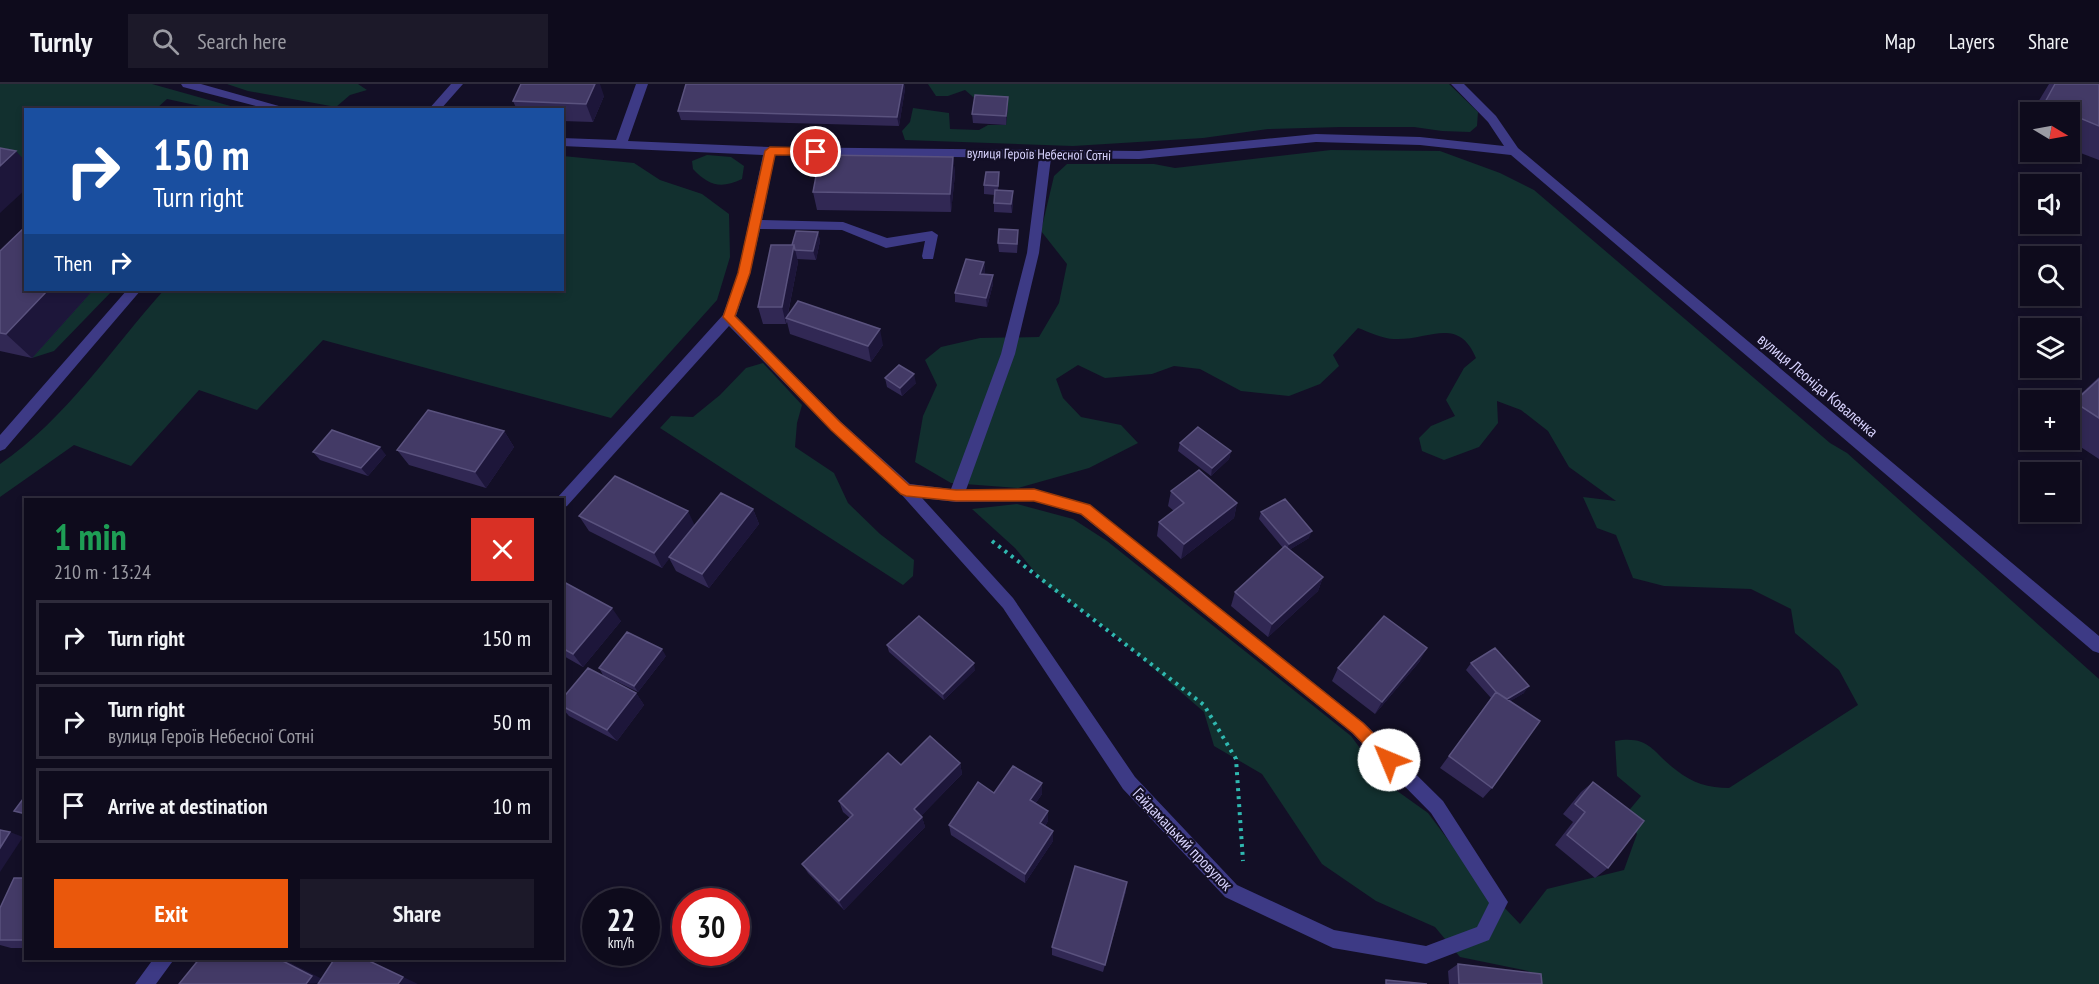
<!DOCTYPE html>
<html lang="en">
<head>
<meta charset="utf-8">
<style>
  :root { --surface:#0e0b1c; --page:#1c1929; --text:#f1f3f6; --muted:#9b9ba3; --line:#2e2b3b; --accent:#ea580c }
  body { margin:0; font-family:"PT Sans Narrow",sans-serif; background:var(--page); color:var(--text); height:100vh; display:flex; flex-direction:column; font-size:22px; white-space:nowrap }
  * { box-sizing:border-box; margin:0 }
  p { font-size:20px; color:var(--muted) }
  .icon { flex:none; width:33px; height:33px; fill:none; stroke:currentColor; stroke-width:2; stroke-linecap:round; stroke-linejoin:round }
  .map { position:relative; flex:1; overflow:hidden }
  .panel { position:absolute; left:24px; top:414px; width:540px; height:462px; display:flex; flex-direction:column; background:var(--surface); border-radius:0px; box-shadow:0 3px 9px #0003,0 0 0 2px var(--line) }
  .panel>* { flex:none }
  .hud { position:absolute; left:24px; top:24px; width:540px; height:183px; border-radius:0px; box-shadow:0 3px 9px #0003,0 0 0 2px var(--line); background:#1a4fa0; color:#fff; overflow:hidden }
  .needle { width:39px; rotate:100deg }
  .fabs { position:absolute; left:2020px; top:18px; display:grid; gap:12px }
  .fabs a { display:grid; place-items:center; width:60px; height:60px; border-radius:0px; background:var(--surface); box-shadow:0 3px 9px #0003,0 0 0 2px var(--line); font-size:30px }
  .speed { position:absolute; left:582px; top:804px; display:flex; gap:12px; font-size:30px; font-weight:700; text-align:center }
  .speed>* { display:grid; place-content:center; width:78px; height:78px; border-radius:50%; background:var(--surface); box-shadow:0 3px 9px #0003,0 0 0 2px var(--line); line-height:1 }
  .speed small { font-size:15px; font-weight:400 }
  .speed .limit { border:9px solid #d22; background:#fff; color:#111 }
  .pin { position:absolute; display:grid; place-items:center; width:51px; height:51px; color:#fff; margin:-26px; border:3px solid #fff; border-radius:50%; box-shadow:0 2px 6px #0007 }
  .me { position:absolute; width:66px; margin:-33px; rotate:315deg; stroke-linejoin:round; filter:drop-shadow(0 0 4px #0008) }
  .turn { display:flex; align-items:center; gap:21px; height:126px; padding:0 30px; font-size:27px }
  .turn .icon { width:78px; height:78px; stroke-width:2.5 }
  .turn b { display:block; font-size:42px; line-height:51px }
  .then { display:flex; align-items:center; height:57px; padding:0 30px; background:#0003; gap:12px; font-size:22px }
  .round { display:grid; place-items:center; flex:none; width:63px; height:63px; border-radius:0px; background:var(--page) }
  .summary { display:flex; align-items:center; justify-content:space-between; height:102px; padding:0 30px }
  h1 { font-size:36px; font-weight:800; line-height:45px; color:#1e9e55 }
  .button { display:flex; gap:12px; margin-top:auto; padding:12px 30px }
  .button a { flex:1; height:69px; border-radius:0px; background:var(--accent); color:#fff; font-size:24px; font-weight:800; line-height:69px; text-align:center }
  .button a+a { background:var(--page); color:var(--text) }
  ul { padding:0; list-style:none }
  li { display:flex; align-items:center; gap:18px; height:75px; margin:0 12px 9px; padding:0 18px; border:3px solid var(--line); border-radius:0px }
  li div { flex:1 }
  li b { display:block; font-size:22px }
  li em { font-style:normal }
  header { display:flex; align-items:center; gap:36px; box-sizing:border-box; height:84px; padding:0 30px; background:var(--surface); border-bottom:2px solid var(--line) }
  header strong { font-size:28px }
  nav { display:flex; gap:33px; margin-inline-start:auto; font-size:21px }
  .search { width:420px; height:54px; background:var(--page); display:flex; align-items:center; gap:15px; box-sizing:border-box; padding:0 21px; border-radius:0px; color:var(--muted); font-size:22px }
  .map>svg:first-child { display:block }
  .green { fill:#12302f }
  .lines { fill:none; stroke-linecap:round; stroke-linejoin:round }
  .path { stroke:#2fb8b0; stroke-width:4; stroke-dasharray:3 5; stroke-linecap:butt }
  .minor { fill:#3d3a85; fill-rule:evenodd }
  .wall { fill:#312854 }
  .shaded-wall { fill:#1d163a }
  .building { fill:#433a66; stroke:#5a527e; stroke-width:1.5 }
  .route { fill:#ea580c; stroke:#983908; stroke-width:1.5 }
  .labels { text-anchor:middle; stroke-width:4.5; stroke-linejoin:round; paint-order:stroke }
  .far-street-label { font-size:14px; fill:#d9d4ff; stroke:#130f26 }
  .street-label { font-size:16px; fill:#d9d4ff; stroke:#130f26 }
</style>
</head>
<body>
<header>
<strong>Turnly</strong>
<div class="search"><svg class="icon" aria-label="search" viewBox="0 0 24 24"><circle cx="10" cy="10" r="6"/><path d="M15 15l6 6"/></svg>Search here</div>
<nav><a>Map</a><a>Layers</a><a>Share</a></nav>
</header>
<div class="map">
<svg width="2099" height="900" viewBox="0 0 2099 900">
  <rect width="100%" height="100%" fill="#130f26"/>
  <path class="green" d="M 0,0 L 152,0 L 241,25 L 214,25 L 167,15 L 156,25 L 26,26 L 25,90 L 0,84 Z
    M 227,0 L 358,0 L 367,6 L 350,11 L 336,23 L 248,7 Z
    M 928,0 L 1449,0 L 1478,28 L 1477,42 L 1470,48 L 1442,47 L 1414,43 L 1341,43 L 1268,45 L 1203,54 L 1073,62 L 905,56 L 902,47 L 910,38 L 913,24 L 949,29 L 950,45 L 979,46 L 988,41 L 1006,41 L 965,6 L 948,12 L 936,12 Z
    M 1331,66 L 1440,67 L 1500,89 L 1534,106 L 1830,359 L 1847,369 L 2099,595 L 2099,900 L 1540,900 L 1528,887 L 1460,873 L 1435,843 L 1376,817 L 1322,780 L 1262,690 L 1214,662 L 1204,628 L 1109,546 L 1045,500 L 1015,464 L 972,425 L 1017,420 L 1073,435 L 1107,457 L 1351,652 L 1386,699 L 1428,729 L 1479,797 L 1520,840 L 1547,805 L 1624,786 L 1637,750 L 1626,730 L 1641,712 L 1617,692 L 1615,657 C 1650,651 1652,668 1676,686 C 1692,699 1709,704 1729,704 L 1858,621 L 1839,586 L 1795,549 L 1791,525 L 1751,505 L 1664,502 L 1633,494 L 1616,451 L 1597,444 L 1583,413 L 1616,417 L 1569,383 L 1548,347 L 1521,326 L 1497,317 L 1498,339 L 1479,363 L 1444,376 L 1422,367 L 1419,354 L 1431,342 L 1455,332 L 1446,316 L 1464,284 L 1476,274 C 1458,231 1428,257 1394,255 C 1383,255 1369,248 1358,244 L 1333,271 L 1339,282 L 1320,300 L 1289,312 L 1241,307 L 1200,285 L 1174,282 L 1152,290 L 1105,294 L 1078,281 L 1056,295 L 1063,314 L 1081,333 L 1121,341 L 1138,359 L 1089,384 L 1018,404 L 951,399 L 915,378 L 923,332 L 937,301 L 925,276 L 941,263 L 980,254 L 1039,253 L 1059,219 L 1067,180 L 1041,147 L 1054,92 L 1067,80 L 1154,80 L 1175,84 Z
    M 707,71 L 731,73 L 744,82 L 742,95 C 721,105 709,102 693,85 L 692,77 Z
    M 563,72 L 634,79 L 660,96 L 702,110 L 729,130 L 730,173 L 717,216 L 611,334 L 323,256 L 257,326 L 199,306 L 131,382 L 74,361 L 0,413 L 0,380 C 65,336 112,264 164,206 L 562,206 Z
    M 93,206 L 113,206 L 54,267 L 32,274 Z
    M 763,279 L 802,321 L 797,339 L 795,363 L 834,389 L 848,419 L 880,450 L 914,476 L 913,492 L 903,501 L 660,344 L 671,332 L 693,333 L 720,311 L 746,284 Z"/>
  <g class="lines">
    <path class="path" d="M 992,457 L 1204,621 L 1236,675 L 1243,777"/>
    <path class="minor" d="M 181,0 L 201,0 L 293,26 L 271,26 L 183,3 Z
      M 451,0 L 463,0 L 440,26 L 428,26 Z
      M 636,0 L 648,0 L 628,57 L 770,63 L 1139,67 L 1316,50 L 1420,53 L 1504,62 L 1488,38 L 1451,0 L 1464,0 L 1496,32 L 1518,64 L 2099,552 L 2099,569 L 2093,567 L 1511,71 L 1420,61 L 1316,58 L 1139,75 L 1051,74 L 1039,169 L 1015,270 L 966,406 L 1034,405 L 1090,421 L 1364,639 L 1443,717 L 1508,818 L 1489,856 L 1426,880 L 1333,864 L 1225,813 L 1123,705 L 1003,524 L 901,410 L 831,346 L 729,242 L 567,422 L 562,424 L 562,416 L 556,416 L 557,414 L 723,231 L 738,189 L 763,71 L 562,62 L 562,54 L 616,56 ZM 775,71 L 1039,74 L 1027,169 L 1001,270 L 951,405 L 910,400 L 841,338 L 736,232 L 750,189 L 760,145 L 842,146 L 886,164 L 925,157 L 922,172 L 923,175 L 933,175 L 938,151 L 932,147 L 887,154 L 843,138 L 762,136 ZM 922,414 L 956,418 L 1034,417 L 1080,430 L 1352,649 L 1431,729 L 1489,819 L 1477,843 L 1426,862 L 1334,846 L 1237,801 L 1135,693 L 1013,514 Z
      M 127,206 L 141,206 L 5,365 L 0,367 L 0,351 Z
      M 154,874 L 175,874 L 156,900 L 135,900 Z"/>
  </g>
  <path class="wall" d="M 686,0 L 904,0 L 905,5 L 899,42 L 681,36 L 678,27 Z
    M 2049,0 L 2099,0 L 2099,76 L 2070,65 L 2070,28 L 2032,28 Z
    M 604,12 L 593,38 L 562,37 L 562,26 L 517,26 L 513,17 Z
    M 1008,22 L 1006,41 L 973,39 L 972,30 Z
    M 2031,30 L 2031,49 L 2022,45 Z
    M 953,73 L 955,90 L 951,128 L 817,126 L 813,108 Z
    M 999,97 L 998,106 L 1013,107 L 1013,116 L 1012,129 L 994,128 L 994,119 L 995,111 L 984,110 L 984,101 Z
    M 818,148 L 820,157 L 816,176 L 797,175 L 798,178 L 788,230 L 883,261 L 871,278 L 790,250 L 787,238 L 786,240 L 763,240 L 758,223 L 792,161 Z
    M 1018,155 L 1017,169 L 999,168 L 998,159 Z
    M 0,167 L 26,206 L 93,206 L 32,274 L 0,267 Z
    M 984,178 L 985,187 L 984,190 L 993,200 L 987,223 L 955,218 L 955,209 Z
    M 2099,293 L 2099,375 L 2070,356 L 2070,320 Z
    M 885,294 L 916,299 L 902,312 L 887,303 Z
    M 504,347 L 514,363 L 486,404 L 409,381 L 397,366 Z
    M 1180,359 L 1231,367 L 1229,375 L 1211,392 L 1178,367 Z
    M 313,368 L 386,371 L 368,392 L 320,376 Z
    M 1171,407 L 1237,419 L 1234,434 L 1181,475 L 1157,452 L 1159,438 L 1174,427 L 1168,422 Z
    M 753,425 L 759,440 L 709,504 L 676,487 L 669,474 L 662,484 L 589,447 L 579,432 L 695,441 Z
    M 1261,428 L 1309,454 L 1289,466 L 1323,493 L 1318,507 L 1268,553 L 1231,522 L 1235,508 L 1283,464 L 1259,435 Z
    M 562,497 L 621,537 L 583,583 L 562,571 Z
    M 887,561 L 975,586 L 944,616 L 889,568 Z
    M 666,572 L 638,608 L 603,591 L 599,584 Z
    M 1420,577 L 1375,630 L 1332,597 L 1338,584 Z
    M 1471,579 L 1524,609 L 1510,617 L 1492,704 L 1483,714 L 1440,684 L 1491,614 L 1466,586 Z
    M 636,609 L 644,621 L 617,657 L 569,632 L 562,624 L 562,615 Z
    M 960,679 L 962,690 L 921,732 L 922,733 L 925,743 L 844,826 L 808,789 L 802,780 L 850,734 L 843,728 L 839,717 L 901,681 Z
    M 1593,698 L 1608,784 L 1595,794 L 1555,761 L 1573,738 L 1563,730 L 1581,708 Z
    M 1042,699 L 1042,710 L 1035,720 L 1048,737 L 1045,742 L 1053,747 L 1053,757 L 1025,799 L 951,751 L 949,741 L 994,709 Z
    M 26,794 L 26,864 L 11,864 L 0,861 L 0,824 Z
    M 1126,807 L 1103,888 L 1052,871 L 1052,863 Z
    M 1458,880 L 1542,900 L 1449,900 L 1448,887 Z"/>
  <path class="shaded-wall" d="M 595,0 L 600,0 L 604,12 L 593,38 L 586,20 Z
    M 903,0 L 904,0 L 905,5 L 899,42 L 897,33 Z
    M 1008,13 L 1008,22 L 1006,41 L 1006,32 Z
    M 16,67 L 26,78 L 26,105 L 0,129 L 0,82 Z
    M 953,73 L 955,90 L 951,128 L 950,110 Z
    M 1013,107 L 1013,116 L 1012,129 L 1011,120 Z
    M 818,148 L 820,157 L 816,176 L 813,167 Z
    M 794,161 L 798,178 L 787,234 L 786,234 L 786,240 L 782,223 Z
    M 984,178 L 985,187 L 981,198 L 980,190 Z
    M 993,191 L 993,200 L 987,223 L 986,214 Z
    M 48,206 L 93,206 L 32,274 L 6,250 Z
    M 880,245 L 883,261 L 871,278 L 868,262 Z
    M 914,290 L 916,299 L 902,312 L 900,304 Z
    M 504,347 L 514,363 L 486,404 L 475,388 Z
    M 380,363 L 386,371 L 368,392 L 361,384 Z
    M 1231,367 L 1229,375 L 1211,392 L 1212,384 Z
    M 1237,419 L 1234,434 L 1181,475 L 1184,460 Z
    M 753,425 L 759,440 L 709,504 L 702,490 Z
    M 688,427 L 695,442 L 662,484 L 654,469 Z
    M 1312,447 L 1309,454 L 1286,468 L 1289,460 Z
    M 1323,493 L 1318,507 L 1268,553 L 1272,540 Z
    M 612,524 L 621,537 L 583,583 L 573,570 Z
    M 1427,564 L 1420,577 L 1375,630 L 1382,618 Z
    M 662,565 L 666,572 L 638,608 L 634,602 Z
    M 974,579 L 975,586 L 944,616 L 943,610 Z
    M 1529,602 L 1524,609 L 1499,624 L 1504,617 Z
    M 636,609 L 644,621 L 617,657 L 607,646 Z
    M 960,679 L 962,690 L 917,736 L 914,725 Z
    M 1042,699 L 1042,710 L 1030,727 L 1030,716 Z
    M 1048,727 L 1048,737 L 1040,749 L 1040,739 Z
    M 922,733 L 925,743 L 844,826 L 839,817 Z
    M 1053,747 L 1053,757 L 1025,799 L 1025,790 Z
    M 10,748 L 23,753 L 0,788 L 0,764 Z
    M 1127,798 L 1126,807 L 1103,888 L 1105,881 Z
    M 277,874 L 281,874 L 330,899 L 306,900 Z
    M 363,874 L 418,900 L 398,900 Z"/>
  <path class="building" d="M 521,0 L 595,0 L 586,20 L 513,17 Z
    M 686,0 L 903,0 L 897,33 L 678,27 Z
    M 2055,0 L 2099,0 L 2099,42 L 2070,30 L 2070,28 L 2065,28 L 2044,20 Z
    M 975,11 L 1008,13 L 1006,32 L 972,30 Z
    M 0,64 L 16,67 L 0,82 Z
    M 820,71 L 953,73 L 950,110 L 813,108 Z
    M 986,88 L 999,88 L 998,102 L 984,101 Z
    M 995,106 L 1013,107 L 1011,120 L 994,119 Z
    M 26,142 L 26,206 L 48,206 L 6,250 L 0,249 L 0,167 Z
    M 999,145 L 1018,146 L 1017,160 L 998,159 Z
    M 796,147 L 818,148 L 813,167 L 795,166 L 794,161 L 792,161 Z
    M 771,161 L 794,161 L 782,223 L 758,223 Z
    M 966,175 L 984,178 L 980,190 L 993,191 L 986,214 L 955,209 Z
    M 798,217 L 880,245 L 868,262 L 786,234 Z
    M 899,281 L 914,290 L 900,304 L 885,294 Z
    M 2099,295 L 2099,334 L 2074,318 Z
    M 428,326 L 504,347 L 475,388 L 397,366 Z
    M 1198,343 L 1231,367 L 1212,384 L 1180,359 Z
    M 332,346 L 380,363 L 361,384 L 313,368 Z
    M 1199,386 L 1237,419 L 1184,460 L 1159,438 L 1184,419 L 1171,407 Z
    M 615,392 L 688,427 L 654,469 L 579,432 Z
    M 721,409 L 753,425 L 702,490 L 669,473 Z
    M 1285,415 L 1312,447 L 1289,460 L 1261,428 Z
    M 1285,462 L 1323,493 L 1272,540 L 1235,508 Z
    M 562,497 L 612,524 L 573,570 L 562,564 Z
    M 919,532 L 974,579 L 943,610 L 887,561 Z
    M 1384,532 L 1427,564 L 1382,618 L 1338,584 Z
    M 627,548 L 662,565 L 634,602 L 599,584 Z
    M 1495,564 L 1529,602 L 1507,615 L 1496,608 L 1471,579 Z
    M 588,584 L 636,609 L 607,646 L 562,622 L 562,615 Z
    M 1496,608 L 1540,637 L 1492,704 L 1449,672 Z
    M 930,652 L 960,679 L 914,725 L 922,733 L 839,817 L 802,780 L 853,731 L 839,717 L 888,669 L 901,681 Z
    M 1013,682 L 1042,699 L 1030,716 L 1048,727 L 1040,739 L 1053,747 L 1025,790 L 949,741 L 978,698 L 994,709 Z
    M 1593,698 L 1644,737 L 1608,784 L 1567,751 L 1585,728 L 1575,720 Z
    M 26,711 L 26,730 L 14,727 Z
    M 0,746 L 10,748 L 0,764 Z
    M 1075,782 L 1127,798 L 1105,881 L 1052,863 Z
    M 14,794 L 26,794 L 26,856 L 0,856 L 0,824 Z
    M 200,874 L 277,874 L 312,892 L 306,900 L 179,900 Z
    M 335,874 L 363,874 L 403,893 L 398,900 L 318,900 Z
    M 1458,880 L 1541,890 L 1542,900 L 1459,900 Z
    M 1386,896 L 1427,900 L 1386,900 Z"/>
  <path class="route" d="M 770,63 L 816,64 L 821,68 L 816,71 L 775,71 L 750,189 L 735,232 L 840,338 L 909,401 L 956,406 L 1034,405 L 1090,421 L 1363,639 L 1395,671 L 1397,676 L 1395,681 L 1389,683 L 1384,681 L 1353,649 L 1081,430 L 1034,417 L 956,417 L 906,412 L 901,410 L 831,346 L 723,233 L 738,189 L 765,67 Z"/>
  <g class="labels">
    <g class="far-street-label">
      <text transform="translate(1039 70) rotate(1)" y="5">вулиця Героїв Небесної Сотні</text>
    </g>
    <g class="street-label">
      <text transform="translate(1818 301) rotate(40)" y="6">вулиця Леоніда Коваленка</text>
      <text transform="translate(1183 755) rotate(46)" y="6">Гайдамацький провулок</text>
    </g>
  </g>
</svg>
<div class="fabs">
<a><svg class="needle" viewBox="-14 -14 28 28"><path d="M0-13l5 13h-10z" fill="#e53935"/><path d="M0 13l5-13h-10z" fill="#9b9ba3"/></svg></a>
<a><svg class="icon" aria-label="sound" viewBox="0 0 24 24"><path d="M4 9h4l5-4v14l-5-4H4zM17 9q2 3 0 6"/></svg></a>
<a><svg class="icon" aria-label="search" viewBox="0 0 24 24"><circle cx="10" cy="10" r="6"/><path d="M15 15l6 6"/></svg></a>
<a><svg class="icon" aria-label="layers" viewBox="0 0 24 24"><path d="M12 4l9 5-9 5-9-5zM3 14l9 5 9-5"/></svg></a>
<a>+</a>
<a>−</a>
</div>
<div class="speed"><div>22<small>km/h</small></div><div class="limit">30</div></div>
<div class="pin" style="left:816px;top:68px;background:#d93025"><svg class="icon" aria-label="arrive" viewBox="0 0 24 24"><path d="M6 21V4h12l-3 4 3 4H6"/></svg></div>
<svg class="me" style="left:1389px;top:676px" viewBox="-20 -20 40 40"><circle r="19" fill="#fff"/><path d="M0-13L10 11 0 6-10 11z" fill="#ea580c"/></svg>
<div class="hud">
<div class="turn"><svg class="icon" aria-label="right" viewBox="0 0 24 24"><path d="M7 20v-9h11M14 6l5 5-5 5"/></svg><div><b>150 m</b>Turn right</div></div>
<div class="then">Then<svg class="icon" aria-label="right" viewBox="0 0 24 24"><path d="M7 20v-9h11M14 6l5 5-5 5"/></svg></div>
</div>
<section class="panel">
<div class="summary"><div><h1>1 min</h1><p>210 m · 13:24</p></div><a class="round" style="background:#d93025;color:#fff"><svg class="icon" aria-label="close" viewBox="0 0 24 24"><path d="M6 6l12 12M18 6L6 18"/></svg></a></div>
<ul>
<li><svg class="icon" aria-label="right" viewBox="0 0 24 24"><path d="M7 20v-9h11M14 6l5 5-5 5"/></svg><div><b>Turn right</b></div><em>150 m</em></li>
<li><svg class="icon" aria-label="right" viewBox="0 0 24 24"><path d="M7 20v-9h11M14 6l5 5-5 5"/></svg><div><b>Turn right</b><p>вулиця Героїв Небесної Сотні</p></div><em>50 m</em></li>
<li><svg class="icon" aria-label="arrive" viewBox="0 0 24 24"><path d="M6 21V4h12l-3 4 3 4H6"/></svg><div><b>Arrive at destination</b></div><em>10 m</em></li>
</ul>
<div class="button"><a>Exit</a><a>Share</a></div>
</section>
</div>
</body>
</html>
